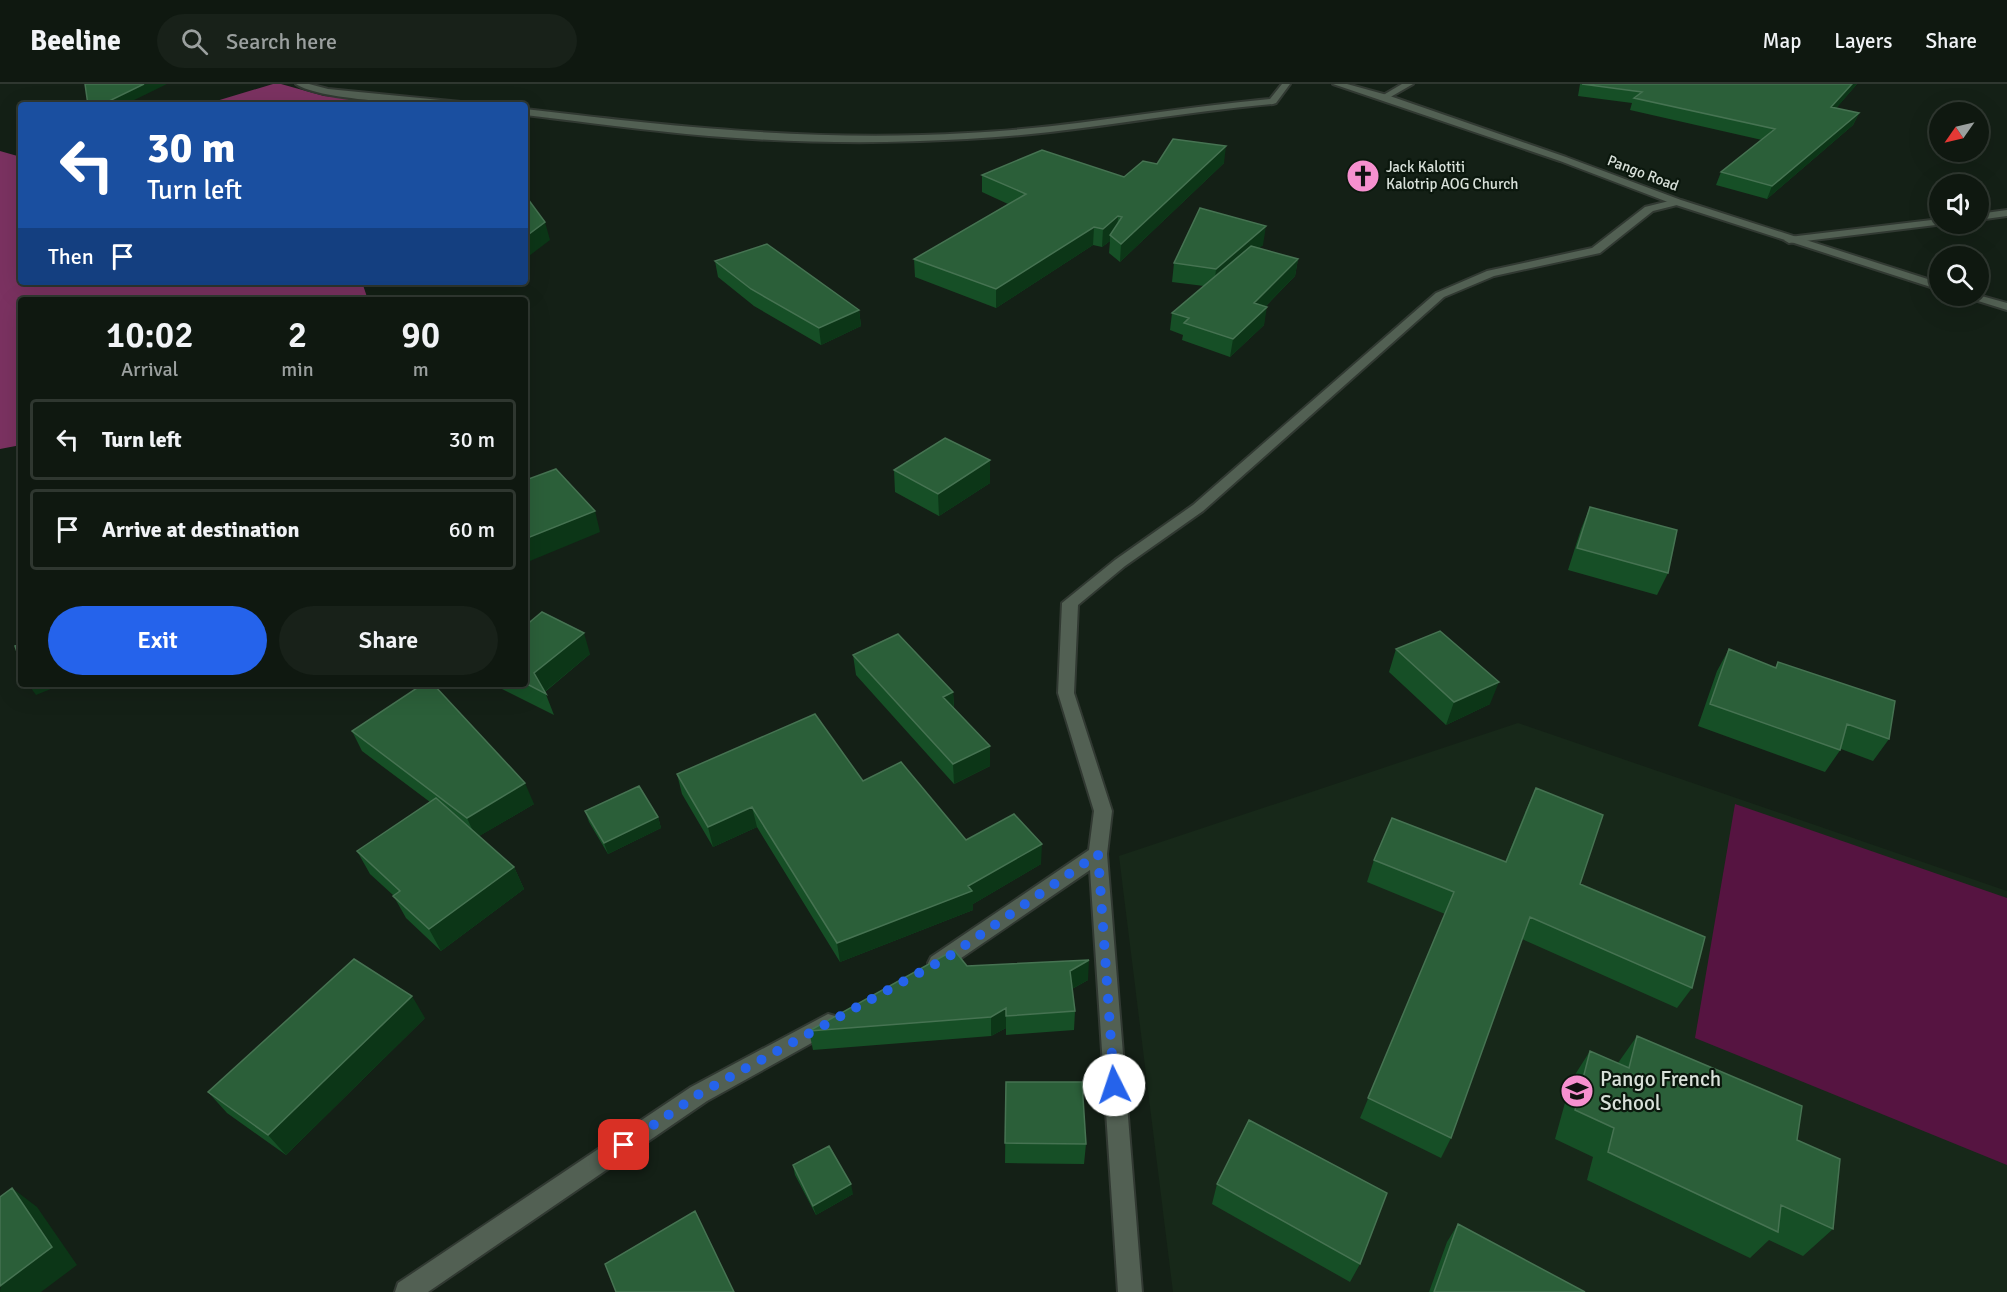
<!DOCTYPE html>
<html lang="en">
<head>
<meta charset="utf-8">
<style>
  :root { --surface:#0f1810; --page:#182119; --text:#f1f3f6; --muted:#9ba09f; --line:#2f3730; --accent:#2563eb }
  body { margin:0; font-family:Signika,sans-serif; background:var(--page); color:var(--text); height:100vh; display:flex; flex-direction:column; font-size:22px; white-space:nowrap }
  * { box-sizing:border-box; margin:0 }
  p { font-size:20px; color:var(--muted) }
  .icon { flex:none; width:33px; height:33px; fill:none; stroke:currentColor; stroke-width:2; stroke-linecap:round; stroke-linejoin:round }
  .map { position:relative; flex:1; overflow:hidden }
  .sheet { position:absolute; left:18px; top:213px; width:510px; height:390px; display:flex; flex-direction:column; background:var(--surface); border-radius:6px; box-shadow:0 6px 24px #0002,0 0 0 2px var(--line) }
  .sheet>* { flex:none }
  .hud { position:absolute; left:18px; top:18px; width:510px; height:183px; border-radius:6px; box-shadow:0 6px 24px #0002,0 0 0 2px var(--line); background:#1a4fa0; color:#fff; overflow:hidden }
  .needle { width:39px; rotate:236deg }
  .buttons { position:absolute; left:1929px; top:18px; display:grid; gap:12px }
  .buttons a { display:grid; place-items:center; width:60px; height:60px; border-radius:50%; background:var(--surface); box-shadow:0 6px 24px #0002,0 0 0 2px var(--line); font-size:30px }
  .pin { position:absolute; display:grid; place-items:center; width:51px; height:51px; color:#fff; margin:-26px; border-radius:12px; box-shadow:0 3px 9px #0006 }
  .me { position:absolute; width:66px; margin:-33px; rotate:356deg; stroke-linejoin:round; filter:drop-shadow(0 0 4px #0008) }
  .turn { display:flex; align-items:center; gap:21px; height:126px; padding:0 30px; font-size:27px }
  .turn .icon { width:78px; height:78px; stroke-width:2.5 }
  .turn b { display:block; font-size:42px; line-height:51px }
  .then { display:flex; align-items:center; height:57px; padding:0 30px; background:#0003; gap:12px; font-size:22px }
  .eta { display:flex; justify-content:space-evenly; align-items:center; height:102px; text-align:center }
  .eta b { font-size:36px; font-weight:600; line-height:42px }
  .button { display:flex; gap:12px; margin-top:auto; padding:12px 30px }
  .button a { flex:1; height:69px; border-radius:36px; background:var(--accent); color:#fff; font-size:24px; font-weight:600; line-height:69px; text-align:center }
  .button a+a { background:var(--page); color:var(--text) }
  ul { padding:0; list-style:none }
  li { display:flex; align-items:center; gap:18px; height:81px; margin:0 12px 9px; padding:0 18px; border:3px solid var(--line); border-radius:6px }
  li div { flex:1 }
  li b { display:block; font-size:22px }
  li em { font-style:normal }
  header { display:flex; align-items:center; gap:36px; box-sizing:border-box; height:84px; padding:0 30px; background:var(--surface); border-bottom:2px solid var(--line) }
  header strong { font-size:28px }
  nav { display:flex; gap:33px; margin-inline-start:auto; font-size:21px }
  .search { width:420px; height:54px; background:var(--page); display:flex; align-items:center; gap:15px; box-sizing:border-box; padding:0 21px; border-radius:33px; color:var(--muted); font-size:22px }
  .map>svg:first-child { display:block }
  .built { fill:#172819 }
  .green { fill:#561441 }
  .forest { fill:#7b3261 }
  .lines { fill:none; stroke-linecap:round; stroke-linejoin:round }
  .minor-casing { stroke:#313932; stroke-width:4 }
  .tertiary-casing { stroke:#313932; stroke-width:4 }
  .minor { fill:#526053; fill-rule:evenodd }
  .tertiary { fill:#526053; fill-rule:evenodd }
  .wall { fill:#164f26 }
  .shaded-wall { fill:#0c3617 }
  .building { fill:#2b5f39; stroke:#467352; stroke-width:1.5 }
  .route { stroke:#2563eb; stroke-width:10; stroke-dasharray:0 18 }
  .labels { text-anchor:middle; stroke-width:4.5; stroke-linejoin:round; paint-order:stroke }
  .far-poi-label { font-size:15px; fill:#d9e1da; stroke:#0b170d; text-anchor:start }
  .far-street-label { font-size:15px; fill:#d9e1da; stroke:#0b170d }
  .near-poi-label { font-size:21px; fill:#d9e1da; stroke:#0b170d; text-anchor:start }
</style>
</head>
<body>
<header>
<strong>Beeline</strong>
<div class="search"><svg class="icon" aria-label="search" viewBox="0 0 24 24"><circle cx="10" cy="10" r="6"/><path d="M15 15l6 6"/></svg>Search here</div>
<nav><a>Map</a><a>Layers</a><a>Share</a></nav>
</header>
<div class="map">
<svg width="2007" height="1208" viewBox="0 0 2007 1208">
  <rect width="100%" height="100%" fill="#142016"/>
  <path class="built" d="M 1518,639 L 2007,807 L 2007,1208 L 1173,1208 L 1119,772 Z"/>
  <path class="green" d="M 1735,720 L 2007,814 L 2007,1081 L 1695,954 Z"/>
  <path class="forest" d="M 273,0 L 281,0 L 324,12 L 419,21 L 203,21 Z
    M 0,67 L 21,73 L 21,198 L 362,198 L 368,216 L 21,216 L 21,361 L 0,365 Z"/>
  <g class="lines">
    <g class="minor-casing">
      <path id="minor" d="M 296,0 L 309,0 L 328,5 L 461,18 L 465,21 C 432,21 320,17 296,0 Z
        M 1282,0 L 1290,0 L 1276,19 L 1273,20 C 1171,29 1070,50 967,55 C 881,60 795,59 709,52 C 648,47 586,38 525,31 L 525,25 C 676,43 816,58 968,49 C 1070,44 1169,24 1270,15 Z
        M 1402,0 L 1413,0 L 1387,15 L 1380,13 Z
        M 1677,115 L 1682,118 L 1681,120 L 1653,127 L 1600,169 L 1494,192 L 1444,213 L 1203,427 L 1125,482 L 1078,521 L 1074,609 L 1112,727 L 1107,770 L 1142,1208 L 1118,1208 L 1090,786 L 945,885 L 938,888 L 931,885 L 928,879 L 931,873 L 1089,766 L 1094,727 L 1058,609 L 1062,519 L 1115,476 L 1193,421 L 1436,209 L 1487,187 L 1592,164 L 1645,123 Z
        M 2007,126 L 2007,132 L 1978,136 L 1978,130 Z
        M 1940,135 L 1940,140 L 1944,140 L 1789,159 L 1784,156 L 1789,153 Z
        M 828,930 L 835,932 L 838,939 L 835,946 L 707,1017 L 428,1208 L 395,1208 L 398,1199 L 691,1003 Z"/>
    </g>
    <g class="tertiary-casing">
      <path id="tertiary" d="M 1333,0 L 1347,0 L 1387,11 L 1566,73 L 1681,116 L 1940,199 L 1940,206 L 1673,120 L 1560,77 Z
        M 1978,211 L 2007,219 L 2007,226 L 1962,212 Z"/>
    </g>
    <use href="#minor" class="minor"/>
    <use href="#tertiary" class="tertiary"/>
  </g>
  <path class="wall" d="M 1580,0 L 1857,0 L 1836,24 L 1859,29 L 1853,41 L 1767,115 L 1716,101 L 1721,88 L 1762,56 L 1630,26 L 1632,19 L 1578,12 Z
    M 1224,79 L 1120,178 L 1109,169 L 1110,157 L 1102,163 L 1093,161 L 996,224 L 915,193 L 914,175 L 1008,120 L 982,108 L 982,91 L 1124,93 L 1157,80 Z
    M 1263,161 L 1259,164 L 1298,175 L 1295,192 L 1265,223 L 1264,241 L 1230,273 L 1182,256 L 1183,251 L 1170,246 L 1172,229 L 1204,202 L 1172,198 L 1174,179 Z
    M 715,177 L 859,226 L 861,242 L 821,261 L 754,222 L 718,193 Z
    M 990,376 L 990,399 L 939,432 L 895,408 L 894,386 Z
    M 1590,423 L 1668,489 L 1657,511 L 1568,486 L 1581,445 Z
    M 525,542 L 590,570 L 545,608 L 554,631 L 492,600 L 525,600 Z
    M 1396,565 L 1490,620 L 1446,641 L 1389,588 Z
    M 1729,565 L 1775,584 L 1778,578 L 1889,655 L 1873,677 L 1841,665 L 1825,688 L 1698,642 L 1717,587 Z
    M 853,571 L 953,608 L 954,624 L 990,662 L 990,682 L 954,700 L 856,591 Z
    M 352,647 L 534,720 L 479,752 L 514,783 L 524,805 L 441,867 L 406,834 L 393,811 L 370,790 L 357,767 L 430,718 L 362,667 Z
    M 677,690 L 863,697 L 966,756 L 1041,780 L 973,820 L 973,826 L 840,878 L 757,743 L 713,763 L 682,710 Z
    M 1536,704 L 1580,800 L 1692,904 L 1677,924 L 1522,855 L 1451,1054 L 1441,1074 L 1360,1034 L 1445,830 L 1367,798 L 1374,776 L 1505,778 L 1526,726 Z
    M 585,727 L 658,733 L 661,744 L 608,770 L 589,738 Z
    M 967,882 L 1088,896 L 1072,905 L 1075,927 L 1074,946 L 1006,951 L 1006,944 L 991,952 L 813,966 L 809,947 Z
    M 425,934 L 286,1071 L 227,1029 L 208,1008 Z
    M 1637,952 L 1797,1056 L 1833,1145 L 1803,1172 L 1769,1156 L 1750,1174 L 1587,1096 L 1593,1073 L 1555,1055 L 1571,997 L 1590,967 L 1618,979 Z
    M 1006,998 L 1086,1060 L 1084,1080 L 1005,1079 Z
    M 793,1081 L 853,1110 L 816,1131 L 795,1091 Z
    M 1217,1100 L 1360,1180 L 1350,1198 L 1212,1120 Z
    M 1458,1140 L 1585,1208 L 1429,1208 L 1447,1158 Z"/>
  <path class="shaded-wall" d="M 144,0 L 167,0 L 124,21 L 101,21 Z
    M 1852,0 L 1857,0 L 1826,36 L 1831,23 Z
    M 1859,29 L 1853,41 L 1767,115 L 1772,102 Z
    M 1226,62 L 1224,79 L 1120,178 L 1121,160 Z
    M 1118,132 L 1117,150 L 1110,151 L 1110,157 L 1102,163 L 1103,145 Z
    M 545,138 L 550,156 L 525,175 L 525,153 Z
    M 1266,142 L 1263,161 L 1214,204 L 1216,185 Z
    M 1094,143 L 1093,161 L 996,224 L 996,205 Z
    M 1298,175 L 1295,192 L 1251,237 L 1254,219 Z
    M 1267,223 L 1264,241 L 1230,273 L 1233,255 Z
    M 859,226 L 861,242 L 821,261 L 819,244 Z
    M 990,376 L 990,399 L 939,432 L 938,410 Z
    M 595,427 L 600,448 L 525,479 L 525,455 Z
    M 584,549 L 590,570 L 543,609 L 534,589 Z
    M 1499,598 L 1490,620 L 1446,641 L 1454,618 Z
    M 28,600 L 63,600 L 36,611 Z
    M 953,608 L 954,628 L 943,613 Z
    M 990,662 L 990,682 L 954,700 L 953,680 Z
    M 525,699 L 534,720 L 476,754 L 467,734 Z
    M 752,723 L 757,743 L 713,763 L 708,743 Z
    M 658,733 L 661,744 L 608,770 L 604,759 Z
    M 1042,760 L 1041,780 L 973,820 L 973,826 L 840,878 L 837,859 L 968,802 Z
    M 514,783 L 524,805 L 441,867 L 429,845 Z
    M 1089,876 L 1088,896 L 1068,907 L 1070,887 Z
    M 412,912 L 425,934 L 286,1071 L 268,1051 Z
    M 1006,924 L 1006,944 L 991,952 L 991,933 Z
    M 851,1100 L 853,1110 L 816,1131 L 813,1122 Z
    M 12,1104 L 37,1123 L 77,1181 L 41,1208 L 0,1208 Z"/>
  <path class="building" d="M 85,0 L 144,0 L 101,21 L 88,21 Z
    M 1582,0 L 1852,0 L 1831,23 L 1859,29 L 1772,102 L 1721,88 L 1775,45 L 1634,14 L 1642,8 Z
    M 1173,55 L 1226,62 L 1121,160 L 1110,151 L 1122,133 L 1118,132 L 1103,145 L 1094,143 L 996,205 L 914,175 L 1026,110 L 982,91 L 1042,66 L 1124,93 L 1143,77 L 1157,80 Z
    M 525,111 L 545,138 L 525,153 Z
    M 1200,124 L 1266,142 L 1216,185 L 1174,179 Z
    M 767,160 L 859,226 L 819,244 L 751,205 L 715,177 Z
    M 1251,162 L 1298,175 L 1254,219 L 1267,223 L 1233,255 L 1184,239 L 1189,234 L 1172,229 Z
    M 945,354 L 990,376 L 938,410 L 894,386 Z
    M 556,385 L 595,427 L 525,455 L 525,395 L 526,396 Z
    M 1590,423 L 1677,446 L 1668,489 L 1577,464 Z
    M 542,528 L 584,549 L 534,589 L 546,610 L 525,599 L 525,542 Z
    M 1440,547 L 1499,598 L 1454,618 L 1396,565 Z
    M 898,550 L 953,608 L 943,613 L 990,662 L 953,680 L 853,571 Z
    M 21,560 L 21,580 L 15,562 Z
    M 1729,565 L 1776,584 L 1778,578 L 1895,617 L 1889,655 L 1847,640 L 1840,666 L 1710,620 Z
    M 423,600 L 433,600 L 525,699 L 467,734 L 352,647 Z
    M 815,630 L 863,697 L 901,678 L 966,756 L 1014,730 L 1042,760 L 968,802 L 972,807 L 837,859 L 752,723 L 708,743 L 677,690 Z
    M 639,702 L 658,733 L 604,759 L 585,727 Z
    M 1536,704 L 1603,731 L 1580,800 L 1705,853 L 1692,904 L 1530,833 L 1451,1054 L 1368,1014 L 1454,808 L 1374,776 L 1392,734 L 1506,778 Z
    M 436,714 L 514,783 L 429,845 L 393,812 L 400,807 L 357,767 Z
    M 954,866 L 967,882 L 1089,876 L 1070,887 L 1075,927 L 1006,932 L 1006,924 L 991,933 L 809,947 Z
    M 354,875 L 412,912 L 268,1051 L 208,1008 Z
    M 1637,952 L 1802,1022 L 1797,1056 L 1840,1075 L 1833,1145 L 1781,1121 L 1778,1148 L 1608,1068 L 1614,1044 L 1575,1026 L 1590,967 L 1629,984 Z
    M 1006,998 L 1082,998 L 1086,1060 L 1005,1059 Z
    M 1249,1036 L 1387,1109 L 1360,1180 L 1217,1100 Z
    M 829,1062 L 851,1100 L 813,1122 L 793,1081 Z
    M 12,1104 L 52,1163 L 0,1202 L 0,1113 Z
    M 695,1127 L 734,1208 L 616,1208 L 605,1180 Z
    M 1458,1140 L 1585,1208 L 1434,1208 Z"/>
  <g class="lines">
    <path class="route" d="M 624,1061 L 699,1010 L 948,873 L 1098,770 L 1114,1001"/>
  </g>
  <defs>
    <g id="church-disc" transform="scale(1.725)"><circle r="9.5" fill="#f690cf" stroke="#0b170d"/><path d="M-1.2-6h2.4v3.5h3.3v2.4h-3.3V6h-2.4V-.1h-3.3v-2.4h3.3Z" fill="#111"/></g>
    <g id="school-disc" transform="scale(1.725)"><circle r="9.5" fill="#f690cf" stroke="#0b170d"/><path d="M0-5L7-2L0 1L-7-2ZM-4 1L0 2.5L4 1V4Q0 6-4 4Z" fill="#111"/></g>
  </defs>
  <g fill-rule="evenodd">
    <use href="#church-disc" x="1363" y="92"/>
    <use href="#school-disc" x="1577" y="1007"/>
  </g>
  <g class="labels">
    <g class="far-poi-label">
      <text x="1386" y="88">Jack Kalotiti<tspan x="1386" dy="17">Kalotrip AOG Church</tspan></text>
    </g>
    <g class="far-street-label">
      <text transform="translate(1643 89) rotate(21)" y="5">Pango Road</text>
    </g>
    <g class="near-poi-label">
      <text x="1600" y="1002">Pango French<tspan x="1600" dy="24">School</tspan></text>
    </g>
  </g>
</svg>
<div class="buttons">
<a><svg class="needle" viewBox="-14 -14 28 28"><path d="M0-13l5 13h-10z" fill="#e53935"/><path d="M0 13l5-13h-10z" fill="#9ba09f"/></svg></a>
<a><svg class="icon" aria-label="sound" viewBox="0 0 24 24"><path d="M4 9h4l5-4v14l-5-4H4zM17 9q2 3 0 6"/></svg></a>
<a><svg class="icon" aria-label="search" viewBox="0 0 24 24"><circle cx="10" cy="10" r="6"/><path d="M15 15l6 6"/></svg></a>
</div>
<div class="pin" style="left:624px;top:1061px;background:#d93025"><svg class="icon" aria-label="arrive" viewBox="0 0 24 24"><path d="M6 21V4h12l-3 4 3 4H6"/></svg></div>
<svg class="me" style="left:1114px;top:1001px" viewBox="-20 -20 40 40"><circle r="19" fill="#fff"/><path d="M0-13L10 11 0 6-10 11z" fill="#2563eb"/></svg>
<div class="hud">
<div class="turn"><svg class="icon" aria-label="left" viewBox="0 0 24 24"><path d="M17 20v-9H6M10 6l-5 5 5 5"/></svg><div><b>30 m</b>Turn left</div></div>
<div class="then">Then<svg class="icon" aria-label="arrive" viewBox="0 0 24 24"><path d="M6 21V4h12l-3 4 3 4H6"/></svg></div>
</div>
<section class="sheet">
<div class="eta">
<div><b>10:02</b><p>Arrival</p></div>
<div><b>2</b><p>min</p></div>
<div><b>90</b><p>m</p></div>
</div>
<ul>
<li><svg class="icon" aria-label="left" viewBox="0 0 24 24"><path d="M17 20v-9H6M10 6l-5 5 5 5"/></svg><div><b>Turn left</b></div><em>30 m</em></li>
<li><svg class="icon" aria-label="arrive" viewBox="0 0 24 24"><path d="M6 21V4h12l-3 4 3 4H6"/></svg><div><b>Arrive at destination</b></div><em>60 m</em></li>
</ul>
<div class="button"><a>Exit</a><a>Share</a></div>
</section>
</div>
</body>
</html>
